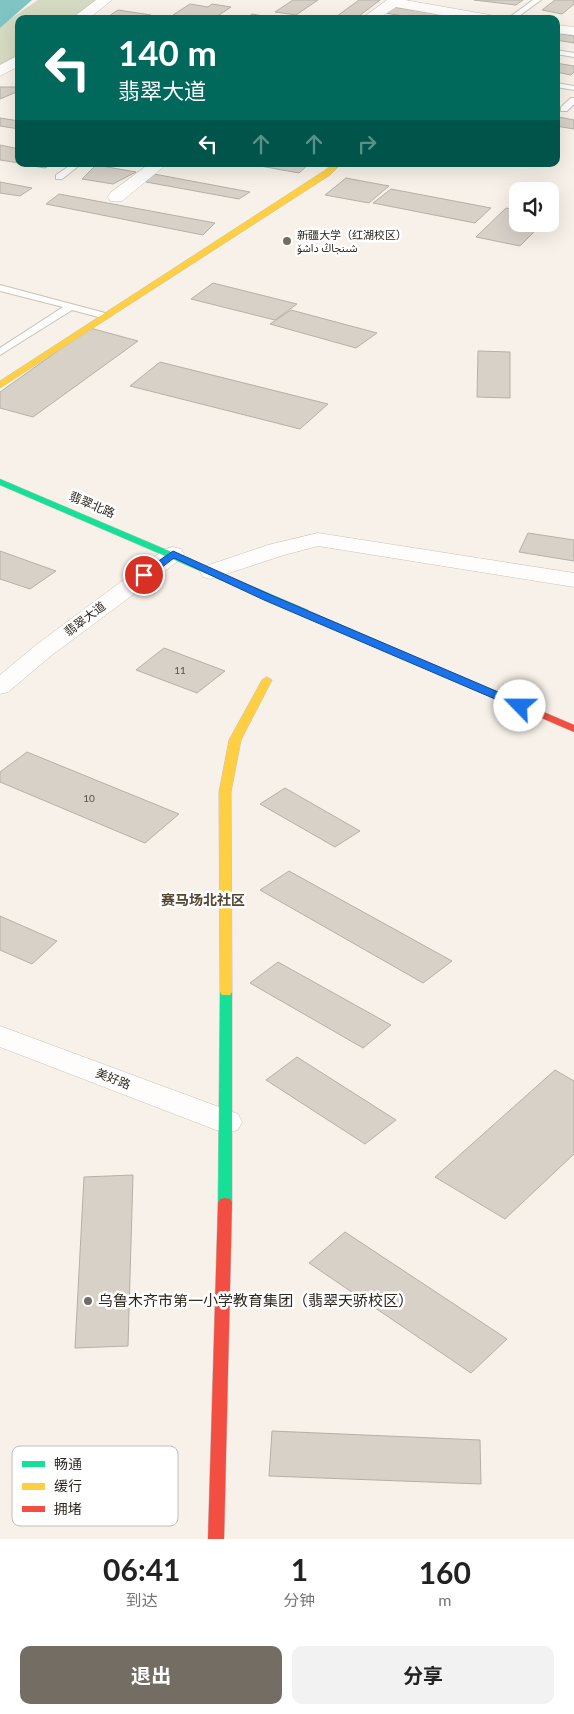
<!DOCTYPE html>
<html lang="zh">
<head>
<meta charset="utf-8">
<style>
  :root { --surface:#fff; --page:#f2f2f2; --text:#222; --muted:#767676; --accent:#746d64 }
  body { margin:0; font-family:Lato,"Noto Sans Arabic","Noto Sans SC",sans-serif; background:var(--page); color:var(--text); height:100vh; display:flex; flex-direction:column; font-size:19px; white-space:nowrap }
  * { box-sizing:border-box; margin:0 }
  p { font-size:16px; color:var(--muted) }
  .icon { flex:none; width:28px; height:28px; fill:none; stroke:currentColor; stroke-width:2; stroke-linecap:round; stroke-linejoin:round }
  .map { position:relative; height:1539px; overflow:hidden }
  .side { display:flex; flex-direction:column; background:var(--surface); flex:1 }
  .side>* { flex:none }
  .banner { position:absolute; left:15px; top:15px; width:545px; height:152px; border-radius:10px; box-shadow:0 5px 20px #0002; background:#00695c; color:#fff; overflow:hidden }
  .buttons { position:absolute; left:509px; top:182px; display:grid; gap:10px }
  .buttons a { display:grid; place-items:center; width:50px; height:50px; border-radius:10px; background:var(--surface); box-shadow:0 5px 20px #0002; font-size:25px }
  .pin { position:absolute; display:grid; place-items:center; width:42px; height:42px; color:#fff; margin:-21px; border:2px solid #fff; border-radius:50%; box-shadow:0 1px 5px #0007 }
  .me { position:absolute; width:55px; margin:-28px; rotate:293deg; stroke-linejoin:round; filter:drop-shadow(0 0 4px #0008) }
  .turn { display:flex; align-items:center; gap:18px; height:105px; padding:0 20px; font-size:22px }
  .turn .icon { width:65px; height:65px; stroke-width:2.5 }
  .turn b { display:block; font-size:35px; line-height:42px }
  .lanes { display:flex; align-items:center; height:48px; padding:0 20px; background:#0003; justify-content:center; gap:25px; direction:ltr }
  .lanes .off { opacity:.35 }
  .eta { display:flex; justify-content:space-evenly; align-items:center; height:85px; text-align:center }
  .eta b { font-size:30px; font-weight:700; line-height:35px }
  .primary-button { display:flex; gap:10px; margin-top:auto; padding:10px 20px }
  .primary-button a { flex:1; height:58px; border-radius:10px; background:var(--accent); color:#fff; font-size:20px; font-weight:700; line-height:58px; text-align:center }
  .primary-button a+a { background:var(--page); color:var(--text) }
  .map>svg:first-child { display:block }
  .green { fill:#d5dbc2 }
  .water { fill:#81c4c4 }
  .building { fill:#d7d1c8; stroke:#b5b0a8 }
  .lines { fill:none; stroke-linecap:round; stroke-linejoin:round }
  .lane-casing { stroke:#c8c2ba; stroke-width:2 }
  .street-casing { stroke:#c8c2ba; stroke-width:1 }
  .fast-casing { stroke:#c8c2ba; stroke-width:1 }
  .slow-casing { stroke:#c8c2ba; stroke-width:1 }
  .jam-casing { stroke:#c8c2ba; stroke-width:1 }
  .lane { fill:#fefdfc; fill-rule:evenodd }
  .street { fill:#fefdfc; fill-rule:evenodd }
  .fast { fill:#16e098; fill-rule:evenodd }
  .slow { fill:#ffcf43; fill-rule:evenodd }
  .jam { fill:#f24e42; fill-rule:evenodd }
  .route { fill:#1a73e8; stroke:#114b97 }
  .poi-dot { fill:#746d64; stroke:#fff; stroke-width:2 }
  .labels { text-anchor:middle; stroke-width:5; stroke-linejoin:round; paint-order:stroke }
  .number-label { font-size:10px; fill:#585148 }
  .far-poi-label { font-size:11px; fill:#2d261d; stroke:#fff; text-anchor:start }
  .street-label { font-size:12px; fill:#2d261d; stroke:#fff }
  .neighbourhood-label { font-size:14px; font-weight:bold; fill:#554631; stroke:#fff }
  .near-poi-label { font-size:15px; fill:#2d261d; stroke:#fff; text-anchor:start }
  .key { fill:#fff; stroke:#c0bebb; stroke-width:1 }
  .key-label { font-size:14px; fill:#2d261d }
</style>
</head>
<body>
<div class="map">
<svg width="574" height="1539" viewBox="0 0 574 1539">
  <rect width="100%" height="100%" fill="#f7f1e9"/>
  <path class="green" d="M 38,0 L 100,0 L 73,19 L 19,19 L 19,56 L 0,68 L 0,26 Z"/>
  <path class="water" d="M 0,0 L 32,0 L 0,28 Z"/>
  <path class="building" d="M 293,0 L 318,0 L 296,15 L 275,12 Z
    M 359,0 L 380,0 L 355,19 L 333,19 Z
    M 474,0 L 523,0 L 516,5 Z
    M 555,0 L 574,0 L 574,4 L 562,14 L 542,10 Z
    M 190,4 L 208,7 L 212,4 L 231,7 L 213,19 L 191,19 L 192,17 L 173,15 Z
    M 393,7 L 469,19 L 422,19 L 385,13 Z
    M 118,10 L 151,15 L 144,19 L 109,16 Z
    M 252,14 L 279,19 L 245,19 Z
    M 556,33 L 574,36 L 574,43 L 556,40 Z
    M 556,63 L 574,66 L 574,72 L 571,75 L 556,72 Z
    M 19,85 L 19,91 L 0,99 L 0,87 L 15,87 Z
    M 559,117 L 574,120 L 574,129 L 556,126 L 556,119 Z
    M 0,118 L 19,121 L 19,129 L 0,126 Z
    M 0,145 L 19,149 L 19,163 L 0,160 Z
    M 22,164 L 52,164 L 45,168 Z
    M 249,164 L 298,164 L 308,165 L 299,173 Z
    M 96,165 L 136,172 L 113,184 L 82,179 Z
    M 154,174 L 250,192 L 239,199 L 146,182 Z
    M 346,178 L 389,186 L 369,203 L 325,195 Z
    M 0,182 L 32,188 L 20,196 L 0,193 Z
    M 391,189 L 491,208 L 475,223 L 373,203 Z
    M 59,194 L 215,223 L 203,235 L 46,204 Z
    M 506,208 L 518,210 L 518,224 L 542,224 L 520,246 L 476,237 Z
    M 213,283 L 297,304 L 275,320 L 191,299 Z
    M 291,310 L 377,333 L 356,348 L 270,324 Z
    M 90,328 L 138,341 L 33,417 L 0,408 L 0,392 Z
    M 478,351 L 510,352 L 510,398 L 477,397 Z
    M 160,362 L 328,404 L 300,429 L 130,386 Z
    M 528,533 L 574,540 L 574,561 L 519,552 Z
    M 0,551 L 56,571 L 30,589 L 0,579 Z
    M 164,648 L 225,671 L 197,693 L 136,670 Z
    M 27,752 L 179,814 L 145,843 L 0,782 L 0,772 Z
    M 285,788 L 360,831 L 335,847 L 260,804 Z
    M 289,871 L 452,961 L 423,983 L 260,890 Z
    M 0,916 L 57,941 L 32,964 L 0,950 Z
    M 278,962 L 391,1025 L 363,1048 L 250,983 Z
    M 297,1057 L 396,1120 L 365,1144 L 266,1080 Z
    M 555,1070 L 574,1081 L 574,1154 L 505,1219 L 435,1177 Z
    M 133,1175 L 128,1346 L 75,1348 L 84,1177 Z
    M 345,1232 L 507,1339 L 471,1373 L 309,1263 Z
    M 272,1431 L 480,1440 L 481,1484 L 269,1476 Z"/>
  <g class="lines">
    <g class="lane-casing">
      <path id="lane" d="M 533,0 L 541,0 L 515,19 L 507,19 Z
        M 556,50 L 574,53 L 574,57 L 556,54 Z
        M 556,83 L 574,86 L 574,90 L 556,87 Z
        M 571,98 L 574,98 L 574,104 L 567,111 L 561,111 L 561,107 Z
        M 72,164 L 81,164 L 62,179 L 56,179 L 56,175 Z
        M 0,285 L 109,314 L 111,316 L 106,319 L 72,310 L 0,355 L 0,348 L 63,307 L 0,291 Z"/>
    </g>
    <g class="street-casing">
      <path id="street" d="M 96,0 L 112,0 L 88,19 L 71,19 Z
        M 387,0 L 405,0 L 490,15 L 497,19 L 464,19 L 396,7 L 378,19 L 361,19 Z
        M 556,25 L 574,27 L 574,35 L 556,33 Z
        M 19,55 L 19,66 L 0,76 L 0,65 Z
        M 149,164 L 167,164 L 122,201 L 110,201 L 108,197 L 110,193 Z
        M 318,533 L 574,573 L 574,587 L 318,546 L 284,555 L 211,579 L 203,577 L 200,572 L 203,567 L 268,545 Z
        M 173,547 L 181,549 L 184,554 L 181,559 L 52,655 L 8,692 L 0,694 L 0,675 L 36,645 L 165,549 Z
        M 0,1026 L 238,1114 L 242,1122 L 238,1130 L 227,1133 L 216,1130 L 0,1047 Z"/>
    </g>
    <g class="fast-casing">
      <path id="fast" d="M 0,479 L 308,610 L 309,612 L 308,614 L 300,614 L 0,485 Z
        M 226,988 L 230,989 L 232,992 L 232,1203 L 230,1207 L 225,1208 L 220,1207 L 218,1203 L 220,992 L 222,989 Z"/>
    </g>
    <g class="slow-casing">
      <path id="slow" d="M 333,164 L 341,164 L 330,175 L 0,388 L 0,381 L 324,171 Z
        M 267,677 L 272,680 L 241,740 L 231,792 L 232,992 L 230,995 L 222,995 L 220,992 L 219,792 L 229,740 L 262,680 Z"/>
    </g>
    <g class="jam-casing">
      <path id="jam" d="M 304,609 L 574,725 L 574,732 L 300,614 L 299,612 L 300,610 Z
        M 225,1198 L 230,1199 L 232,1203 L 224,1539 L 208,1539 L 218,1203 L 220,1199 Z"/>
    </g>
    <use href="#lane" class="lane"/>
    <use href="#street" class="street"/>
    <use href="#fast" class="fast"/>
    <use href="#slow" class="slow"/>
    <use href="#jam" class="jam"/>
  </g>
  <path class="route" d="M 173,551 L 271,595 L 524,703 L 525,706 L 524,708 L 516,708 L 264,600 L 174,558 L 148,578 L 141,578 L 141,573 Z"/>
  <g class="poi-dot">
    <circle cx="287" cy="241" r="5"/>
    <circle cx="88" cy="1301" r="5"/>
  </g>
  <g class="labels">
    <g class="number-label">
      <text x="180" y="674">11</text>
      <text x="89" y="802">10</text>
    </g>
    <g class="far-poi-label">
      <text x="297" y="239">新疆大学（红湖校区）<tspan x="297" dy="13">شىنجاڭ داشۆ</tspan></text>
    </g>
    <g class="street-label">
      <text transform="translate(92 505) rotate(23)" y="4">翡翠北路</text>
      <text transform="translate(85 619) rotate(-37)" y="4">翡翠大道</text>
      <text transform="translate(113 1079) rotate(21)" y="4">美好路</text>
    </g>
    <g class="neighbourhood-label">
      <text x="203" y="905">赛马场北社区</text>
    </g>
    <g class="near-poi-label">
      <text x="98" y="1306">乌鲁木齐市第一小学教育集团（翡翠天骄校区）</text>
    </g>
  </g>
  <rect x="12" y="1446" width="166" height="80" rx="8" class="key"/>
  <rect x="22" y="1461" width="23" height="6" fill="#16e098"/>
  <rect x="22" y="1483" width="23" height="7" fill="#ffcf43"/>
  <rect x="22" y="1506" width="23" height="6" fill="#f24e42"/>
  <g class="key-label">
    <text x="54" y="1469">畅通</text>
    <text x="54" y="1491">缓行</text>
    <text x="54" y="1514">拥堵</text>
  </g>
</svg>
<div class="buttons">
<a><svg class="icon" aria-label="sound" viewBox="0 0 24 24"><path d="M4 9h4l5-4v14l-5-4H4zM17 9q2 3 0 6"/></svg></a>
</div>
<div class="pin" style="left:144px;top:575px;background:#d93025"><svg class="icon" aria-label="arrive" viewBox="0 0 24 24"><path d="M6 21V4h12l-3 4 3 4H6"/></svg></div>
<svg class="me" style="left:520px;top:706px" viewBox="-20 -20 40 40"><circle r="19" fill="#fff"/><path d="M0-13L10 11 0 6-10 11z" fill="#1a73e8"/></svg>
<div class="banner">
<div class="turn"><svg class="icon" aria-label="left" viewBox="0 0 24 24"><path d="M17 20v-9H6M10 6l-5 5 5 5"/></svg><div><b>140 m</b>翡翠大道</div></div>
<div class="lanes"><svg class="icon" aria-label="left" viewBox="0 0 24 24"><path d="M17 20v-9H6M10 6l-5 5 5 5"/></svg><svg class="icon off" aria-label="ahead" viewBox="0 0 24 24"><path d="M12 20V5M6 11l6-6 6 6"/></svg><svg class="icon off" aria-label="ahead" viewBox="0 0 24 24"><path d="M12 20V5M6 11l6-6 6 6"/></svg><svg class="icon off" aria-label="right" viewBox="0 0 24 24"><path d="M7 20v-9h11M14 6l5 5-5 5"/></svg></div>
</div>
</div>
<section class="side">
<div class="eta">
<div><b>06:41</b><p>到达</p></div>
<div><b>1</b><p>分钟</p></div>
<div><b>160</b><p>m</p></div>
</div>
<div class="primary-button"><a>退出</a><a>分享</a></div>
</section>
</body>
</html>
